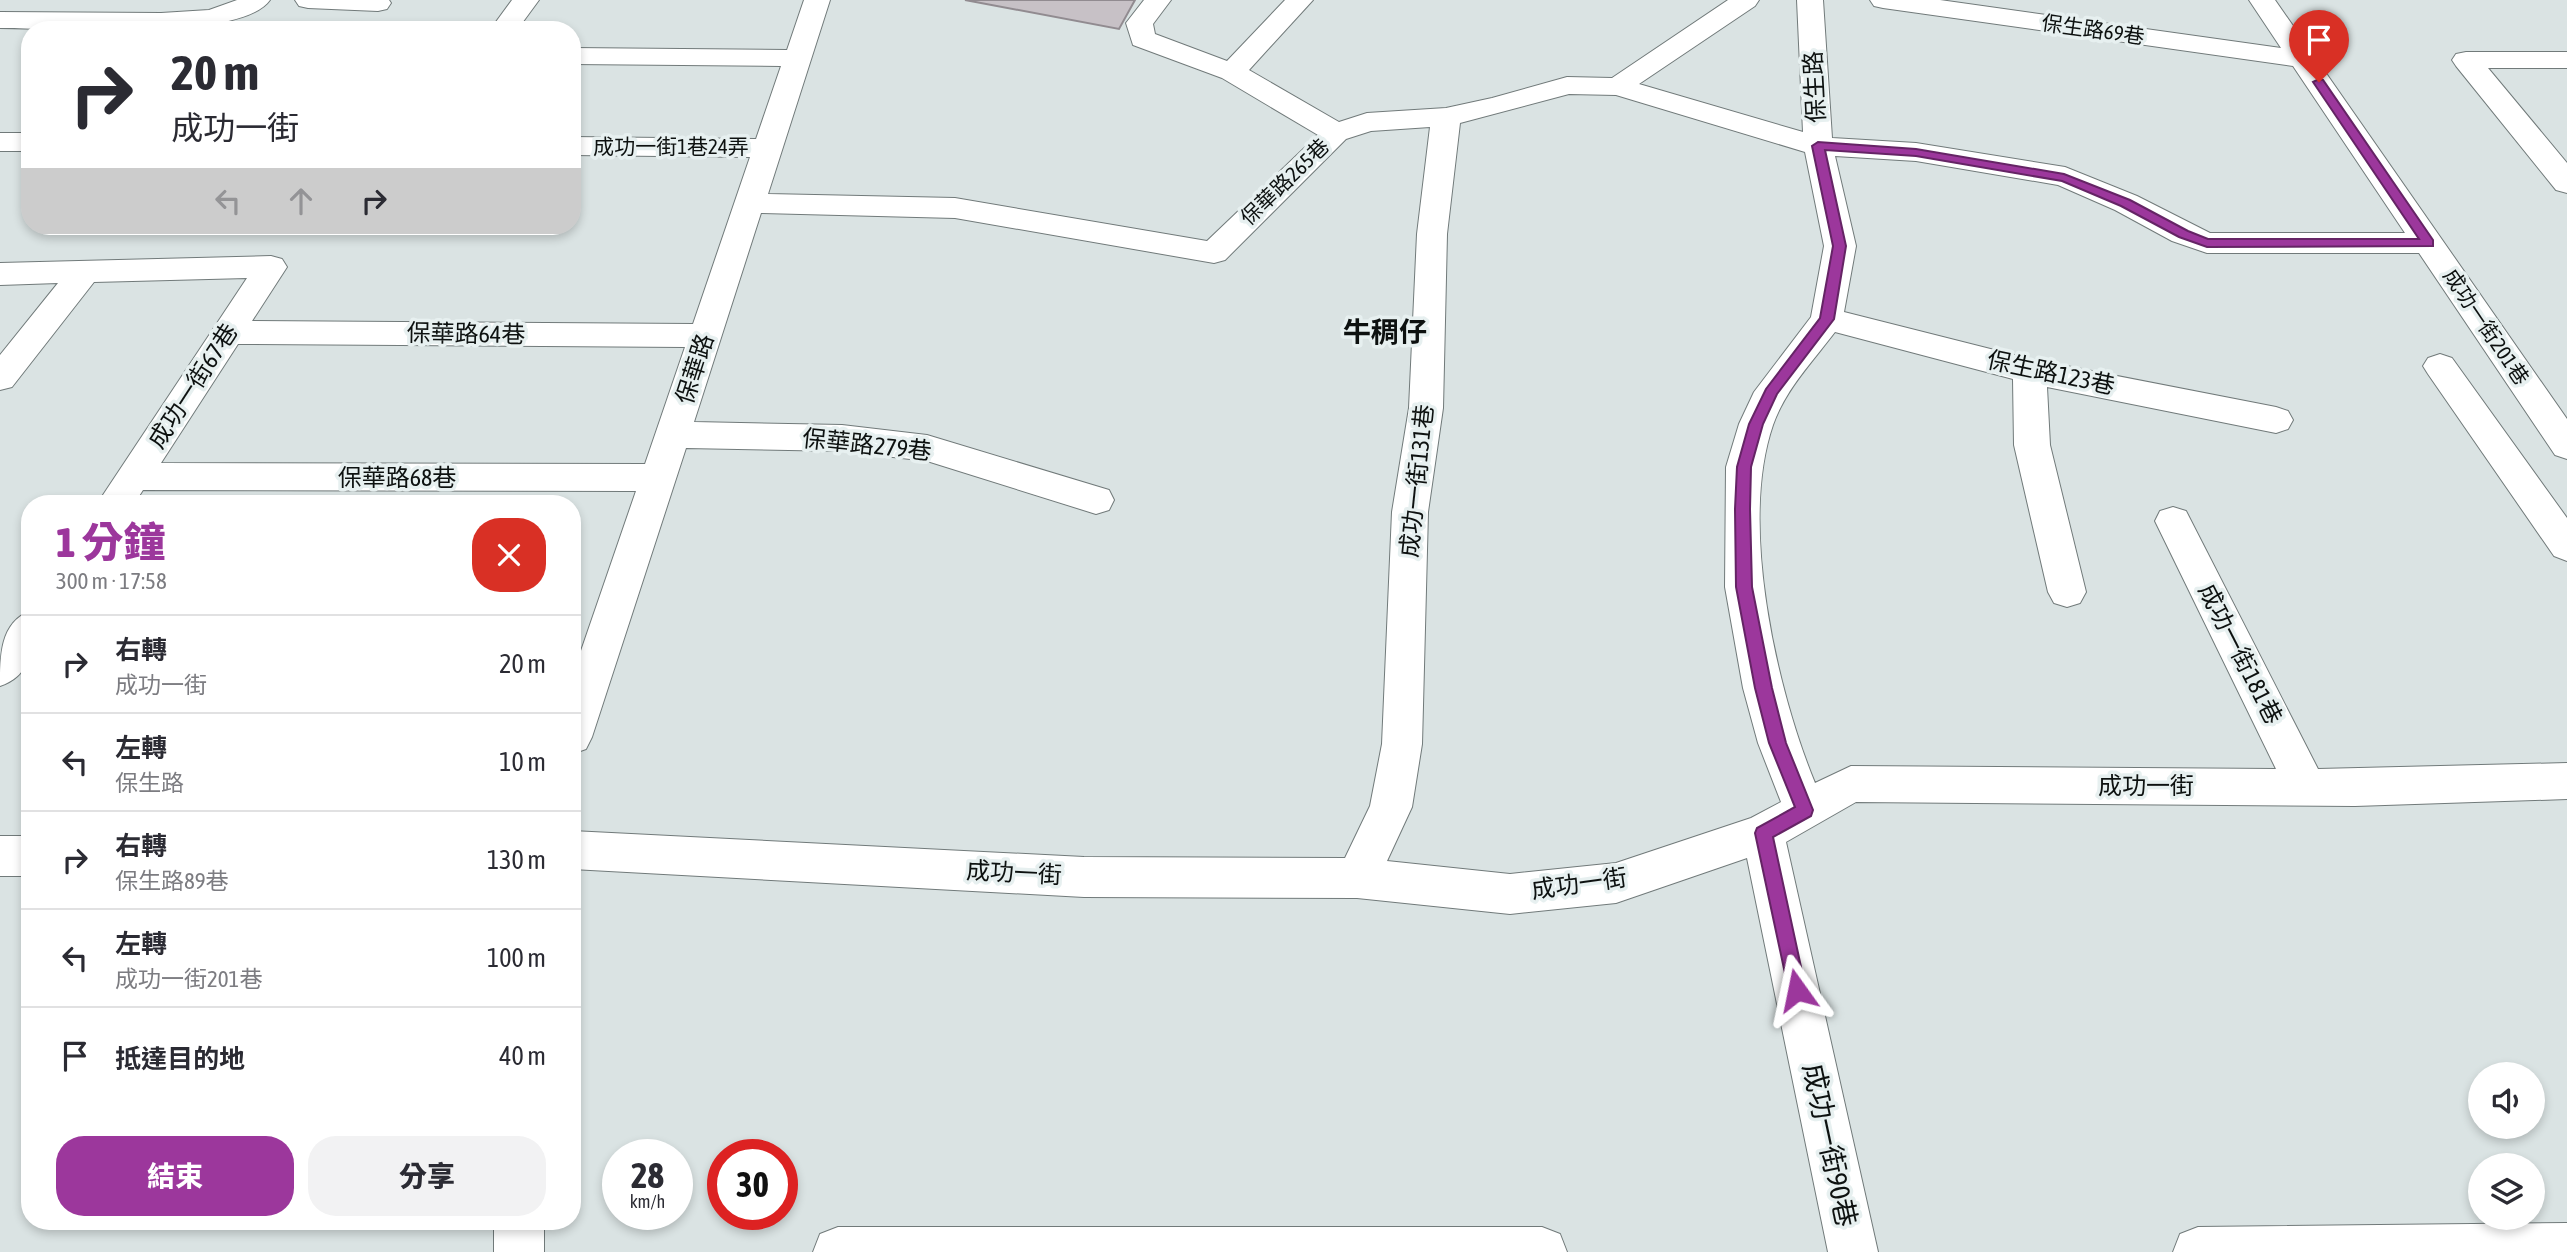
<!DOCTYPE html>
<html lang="zh-TW">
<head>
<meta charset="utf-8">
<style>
  :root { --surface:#fff; --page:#f2f2f3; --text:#2b2b33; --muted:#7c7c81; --line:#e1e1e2; --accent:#9c379c }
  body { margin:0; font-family:"Asap Condensed","Noto Sans TC",sans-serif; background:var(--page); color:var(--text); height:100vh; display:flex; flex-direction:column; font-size:26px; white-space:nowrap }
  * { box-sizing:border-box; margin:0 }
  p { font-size:23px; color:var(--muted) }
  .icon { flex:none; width:38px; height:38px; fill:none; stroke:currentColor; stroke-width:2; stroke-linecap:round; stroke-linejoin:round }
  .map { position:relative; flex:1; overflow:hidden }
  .panel { position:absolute; left:21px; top:495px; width:560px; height:735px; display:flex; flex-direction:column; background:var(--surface); border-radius:28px; box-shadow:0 4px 10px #0003 }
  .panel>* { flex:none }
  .top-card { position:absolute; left:21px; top:21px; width:560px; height:214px; border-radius:28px; box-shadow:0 4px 10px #0003; background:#fff; color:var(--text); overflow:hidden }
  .controls { position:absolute; left:2468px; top:1062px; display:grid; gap:14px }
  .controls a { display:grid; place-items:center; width:77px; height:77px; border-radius:50%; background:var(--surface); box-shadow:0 4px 10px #0003; font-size:35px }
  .speed { position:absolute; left:602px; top:1139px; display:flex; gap:14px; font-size:35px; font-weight:700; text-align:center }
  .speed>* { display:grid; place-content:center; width:91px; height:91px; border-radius:50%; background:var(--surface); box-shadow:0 4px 10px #0003; line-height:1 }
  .speed small { font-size:18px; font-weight:400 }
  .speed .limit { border:10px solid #d22; background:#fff; color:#111 }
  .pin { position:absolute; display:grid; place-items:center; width:60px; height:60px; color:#fff; margin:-72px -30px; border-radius:50% 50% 50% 0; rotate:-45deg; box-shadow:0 0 7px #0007 }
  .pin .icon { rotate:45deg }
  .me { position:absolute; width:77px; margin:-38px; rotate:348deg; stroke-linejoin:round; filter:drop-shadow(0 0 5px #0008) }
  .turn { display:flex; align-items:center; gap:24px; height:147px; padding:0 35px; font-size:32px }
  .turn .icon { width:91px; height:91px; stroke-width:2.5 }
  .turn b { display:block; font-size:49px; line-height:60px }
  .lanes { display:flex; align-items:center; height:66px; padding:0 35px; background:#0003; justify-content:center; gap:35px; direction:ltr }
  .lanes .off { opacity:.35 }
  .round { display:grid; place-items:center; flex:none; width:74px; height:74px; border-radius:28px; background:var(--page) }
  .headline { display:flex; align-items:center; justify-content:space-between; height:119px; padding:0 35px }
  h1 { font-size:42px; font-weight:800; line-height:52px; color:var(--accent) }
  .action { display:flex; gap:14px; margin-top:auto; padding:14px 35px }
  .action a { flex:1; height:80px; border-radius:28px; background:var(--accent); color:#fff; font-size:28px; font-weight:800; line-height:80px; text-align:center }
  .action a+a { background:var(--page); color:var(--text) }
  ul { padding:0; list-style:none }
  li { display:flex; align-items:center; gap:21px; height:98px; padding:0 35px; border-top:2px solid var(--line) }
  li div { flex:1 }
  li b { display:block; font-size:26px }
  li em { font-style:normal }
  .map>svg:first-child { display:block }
  .building { fill:#c7c1c6; stroke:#918b90; stroke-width:2 }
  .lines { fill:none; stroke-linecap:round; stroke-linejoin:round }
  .minor-casing { stroke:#717a7a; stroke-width:2 }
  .minor { fill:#fff; fill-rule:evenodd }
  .route { fill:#9c379c; stroke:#652465; stroke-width:2 }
  .labels { text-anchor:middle; stroke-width:7; stroke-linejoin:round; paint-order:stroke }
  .far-street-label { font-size:21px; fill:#0d1110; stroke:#e7f0f0 }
  .street-label { font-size:24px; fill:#0d1110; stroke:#e7f0f0 }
  .quarter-label { font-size:28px; font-weight:bold; fill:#0d1110; stroke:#e7f0f0 }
  .near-street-label { font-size:28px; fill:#0d1110; stroke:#e7f0f0 }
</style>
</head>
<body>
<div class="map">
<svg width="2567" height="1252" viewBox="0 0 2567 1252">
  <rect width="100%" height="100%" fill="#dae3e3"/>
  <path class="building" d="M 965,0 L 1135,0 L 1119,29 Z"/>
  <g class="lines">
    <g class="minor-casing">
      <path id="minor" d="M 237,0 L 270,0 C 241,42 52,28 0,28 L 0,12 L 161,13 L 209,10 Z
        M 295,0 L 389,0 L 391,3 L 387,9 L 378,11 L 308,8 L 299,6 Z
        M 512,0 L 539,0 L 517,30 L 490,30 Z
        M 804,0 L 830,0 L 768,194 L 955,198 L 1207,241 L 1318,135 L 1222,78 L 1133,45 L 1126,23 L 1144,0 L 1171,0 L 1153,24 L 1155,34 L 1227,61 L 1285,0 L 1313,0 L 1249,70 L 1339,122 L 1367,113 L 1446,108 L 1492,98 L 1567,77 L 1612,78 L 1728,0 L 1759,0 L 1755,6 L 1639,84 L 1803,132 L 1797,0 L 1823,0 L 1832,138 L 1916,143 L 2065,167 L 2137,196 L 2210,233 L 2405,233 L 2293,66 L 1883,8 L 1874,6 L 1870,0 L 1940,0 L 2281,48 L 2249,0 L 2275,0 L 2567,419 L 2567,459 L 2555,455 L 2419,253 L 2207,253 L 2172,241 L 2115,210 L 2058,185 L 1916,161 L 1835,156 L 1856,246 L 1844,312 L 2030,359 L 2276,407 L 2288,411 L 2293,420 L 2288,429 L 2276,433 L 2047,387 L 2050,445 L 2086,592 L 2080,603 L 2067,607 L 2054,603 L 2048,592 L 2014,445 L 2013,379 L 1835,332 C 1813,361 1785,390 1773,425 C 1739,524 1776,688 1815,783 L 1851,766 L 2276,769 L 2155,521 L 2160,511 L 2173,507 L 2186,511 L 2318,769 L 2567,763 L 2567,799 L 2355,806 L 1856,802 L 1786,842 L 1878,1252 L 1828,1252 L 1747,858 L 1616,903 L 1510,914 L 1357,898 L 1084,897 L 572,869 L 572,831 L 1084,857 L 1345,858 L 1370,806 L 1382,744 L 1392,512 L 1409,408 L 1417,234 L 1430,127 L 1371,131 L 1346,139 L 1225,260 L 1214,263 L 955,218 L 761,213 L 694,422 L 842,425 L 927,435 L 1109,490 L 1114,500 L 1109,510 L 1096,514 L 927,461 L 842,451 L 686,448 L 592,737 L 586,749 L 572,754 L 572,677 L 636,491 L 143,490 L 134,504 L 97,504 L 247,278 L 94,282 L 12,387 L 0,390 L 0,355 L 58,283 L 0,285 L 0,263 L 271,256 L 282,259 L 287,267 L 252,321 L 693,324 L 750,157 L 572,155 L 572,137 L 756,139 L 781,66 L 572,64 L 572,48 L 787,50 ZM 1569,94 L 1616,95 L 1805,152 L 1824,246 L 1811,317 L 1754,392 L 1739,424 L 1726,467 L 1725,587 L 1743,688 L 1758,743 L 1781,802 L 1751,818 L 1616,863 L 1510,874 L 1387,861 L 1412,807 L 1422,744 L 1428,512 L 1443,408 L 1447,234 L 1460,123 ZM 238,344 L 685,347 L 645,464 L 161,463 Z
        M 2466,52 L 2567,52 L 2567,68 L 2488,68 L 2567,163 L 2567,193 L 2556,190 L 2456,66 L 2452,60 L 2456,54 Z
        M 0,133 L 30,133 L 30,151 L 0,151 Z
        M 2440,354 L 2452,358 L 2567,518 L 2567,561 L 2554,556 L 2428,374 L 2423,366 L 2428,358 Z
        M 30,611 C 30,643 36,674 0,686 C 0,656 0,623 30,611 Z
        M 0,836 L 30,836 L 30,876 L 0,876 Z
        M 494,1222 L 544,1222 L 544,1252 L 494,1252 Z
        M 2567,1223 L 2567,1252 L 2173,1252 L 2180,1234 L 2198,1227 Z
        M 838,1227 L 1542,1227 L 1560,1234 L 1567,1252 L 813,1252 L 820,1234 Z"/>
    </g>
    <use href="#minor" class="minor"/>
  </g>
  <path class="route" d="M 2319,79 L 2323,80 L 2433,240 L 2433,246 L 2207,247 L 2179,237 L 2121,206 L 2062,181 L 1916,156 L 1825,150 L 1846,246 L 1834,319 L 1777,394 L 1763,424 L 1751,467 L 1750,509 L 1752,587 L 1772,688 L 1786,743 L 1813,810 L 1811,816 L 1773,837 L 1806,990 L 1804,997 L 1797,999 L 1790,997 L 1755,833 L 1757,828 L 1795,807 L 1769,743 L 1755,688 L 1736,587 L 1735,509 L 1737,467 L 1749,424 L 1766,389 L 1820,318 L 1833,246 L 1812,146 L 1818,142 L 1916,149 L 2064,174 L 2130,200 L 2188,231 L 2208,239 L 2419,239 L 2313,82 Z"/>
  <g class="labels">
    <g class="far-street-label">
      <text transform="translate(2093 30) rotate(8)" y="7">保生路69巷</text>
      <text x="671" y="154">成功一街1巷24弄</text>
      <text transform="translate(1285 182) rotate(-44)" y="7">保華路265巷</text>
      <text transform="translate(2486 327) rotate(56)" y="7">成功一街201巷</text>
    </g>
    <g class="street-label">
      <text transform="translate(1815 87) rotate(-93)" y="8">保生路</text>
      <text transform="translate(466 334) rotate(1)" y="8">保華路64巷</text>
      <text transform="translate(695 369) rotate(-72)" y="8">保華路</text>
      <text transform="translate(2051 373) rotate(12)" y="8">保生路123巷</text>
      <text transform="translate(193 386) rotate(-57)" y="8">成功一街67巷</text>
      <text transform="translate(867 445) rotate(6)" y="8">保華路279巷</text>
      <text x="397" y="486">保華路68巷</text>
      <text transform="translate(1417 481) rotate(-84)" y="8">成功一街131巷</text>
      <text transform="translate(2240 654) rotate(63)" y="8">成功一街181巷</text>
      <text x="2146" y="794">成功一街</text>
      <text transform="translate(1014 873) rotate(3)" y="8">成功一街</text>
      <text transform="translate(1579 884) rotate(-8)" y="8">成功一街</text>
    </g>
    <g class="quarter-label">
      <text x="1385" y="342">牛稠仔</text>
    </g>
    <g class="near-street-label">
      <text transform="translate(1830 1145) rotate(78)" y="10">成功一街90巷</text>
    </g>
  </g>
</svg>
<div class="controls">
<a><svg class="icon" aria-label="sound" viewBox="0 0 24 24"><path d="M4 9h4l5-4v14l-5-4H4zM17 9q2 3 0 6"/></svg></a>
<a><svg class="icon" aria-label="layers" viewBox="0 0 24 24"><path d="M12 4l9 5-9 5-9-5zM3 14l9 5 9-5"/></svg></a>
</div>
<div class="speed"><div>28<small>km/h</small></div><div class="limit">30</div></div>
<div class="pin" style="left:2319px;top:82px;background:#d93025"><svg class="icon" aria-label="arrive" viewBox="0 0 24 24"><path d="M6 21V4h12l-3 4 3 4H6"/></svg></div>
<svg class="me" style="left:1797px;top:990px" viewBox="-20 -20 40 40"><path d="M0-17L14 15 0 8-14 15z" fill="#9c379c" stroke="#fff" stroke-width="4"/></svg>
<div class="top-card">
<div class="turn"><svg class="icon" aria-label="right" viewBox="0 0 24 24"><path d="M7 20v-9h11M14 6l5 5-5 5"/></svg><div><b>20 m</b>成功一街</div></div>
<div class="lanes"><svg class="icon off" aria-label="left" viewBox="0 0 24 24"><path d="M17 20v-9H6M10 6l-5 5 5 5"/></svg><svg class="icon off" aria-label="ahead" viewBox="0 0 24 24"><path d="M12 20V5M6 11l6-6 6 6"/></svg><svg class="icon" aria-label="right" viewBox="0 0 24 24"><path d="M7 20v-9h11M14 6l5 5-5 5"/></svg></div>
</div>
<section class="panel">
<div class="headline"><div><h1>1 分鐘</h1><p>300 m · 17:58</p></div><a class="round" style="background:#d93025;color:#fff"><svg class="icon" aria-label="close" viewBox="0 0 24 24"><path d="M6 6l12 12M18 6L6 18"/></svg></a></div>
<ul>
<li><svg class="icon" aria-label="right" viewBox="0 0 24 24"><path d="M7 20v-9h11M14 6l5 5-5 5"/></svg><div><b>右轉</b><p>成功一街</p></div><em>20 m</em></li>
<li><svg class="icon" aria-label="left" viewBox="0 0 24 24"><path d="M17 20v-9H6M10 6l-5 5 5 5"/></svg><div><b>左轉</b><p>保生路</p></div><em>10 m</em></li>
<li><svg class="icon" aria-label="right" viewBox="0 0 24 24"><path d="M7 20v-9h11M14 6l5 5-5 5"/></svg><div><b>右轉</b><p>保生路89巷</p></div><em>130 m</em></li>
<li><svg class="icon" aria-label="left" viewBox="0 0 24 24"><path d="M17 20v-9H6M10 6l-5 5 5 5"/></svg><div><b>左轉</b><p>成功一街201巷</p></div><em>100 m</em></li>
<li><svg class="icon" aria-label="arrive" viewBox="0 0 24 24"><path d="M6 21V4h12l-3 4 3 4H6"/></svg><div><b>抵達目的地</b></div><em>40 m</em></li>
</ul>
<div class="action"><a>結束</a><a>分享</a></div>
</section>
</div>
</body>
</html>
